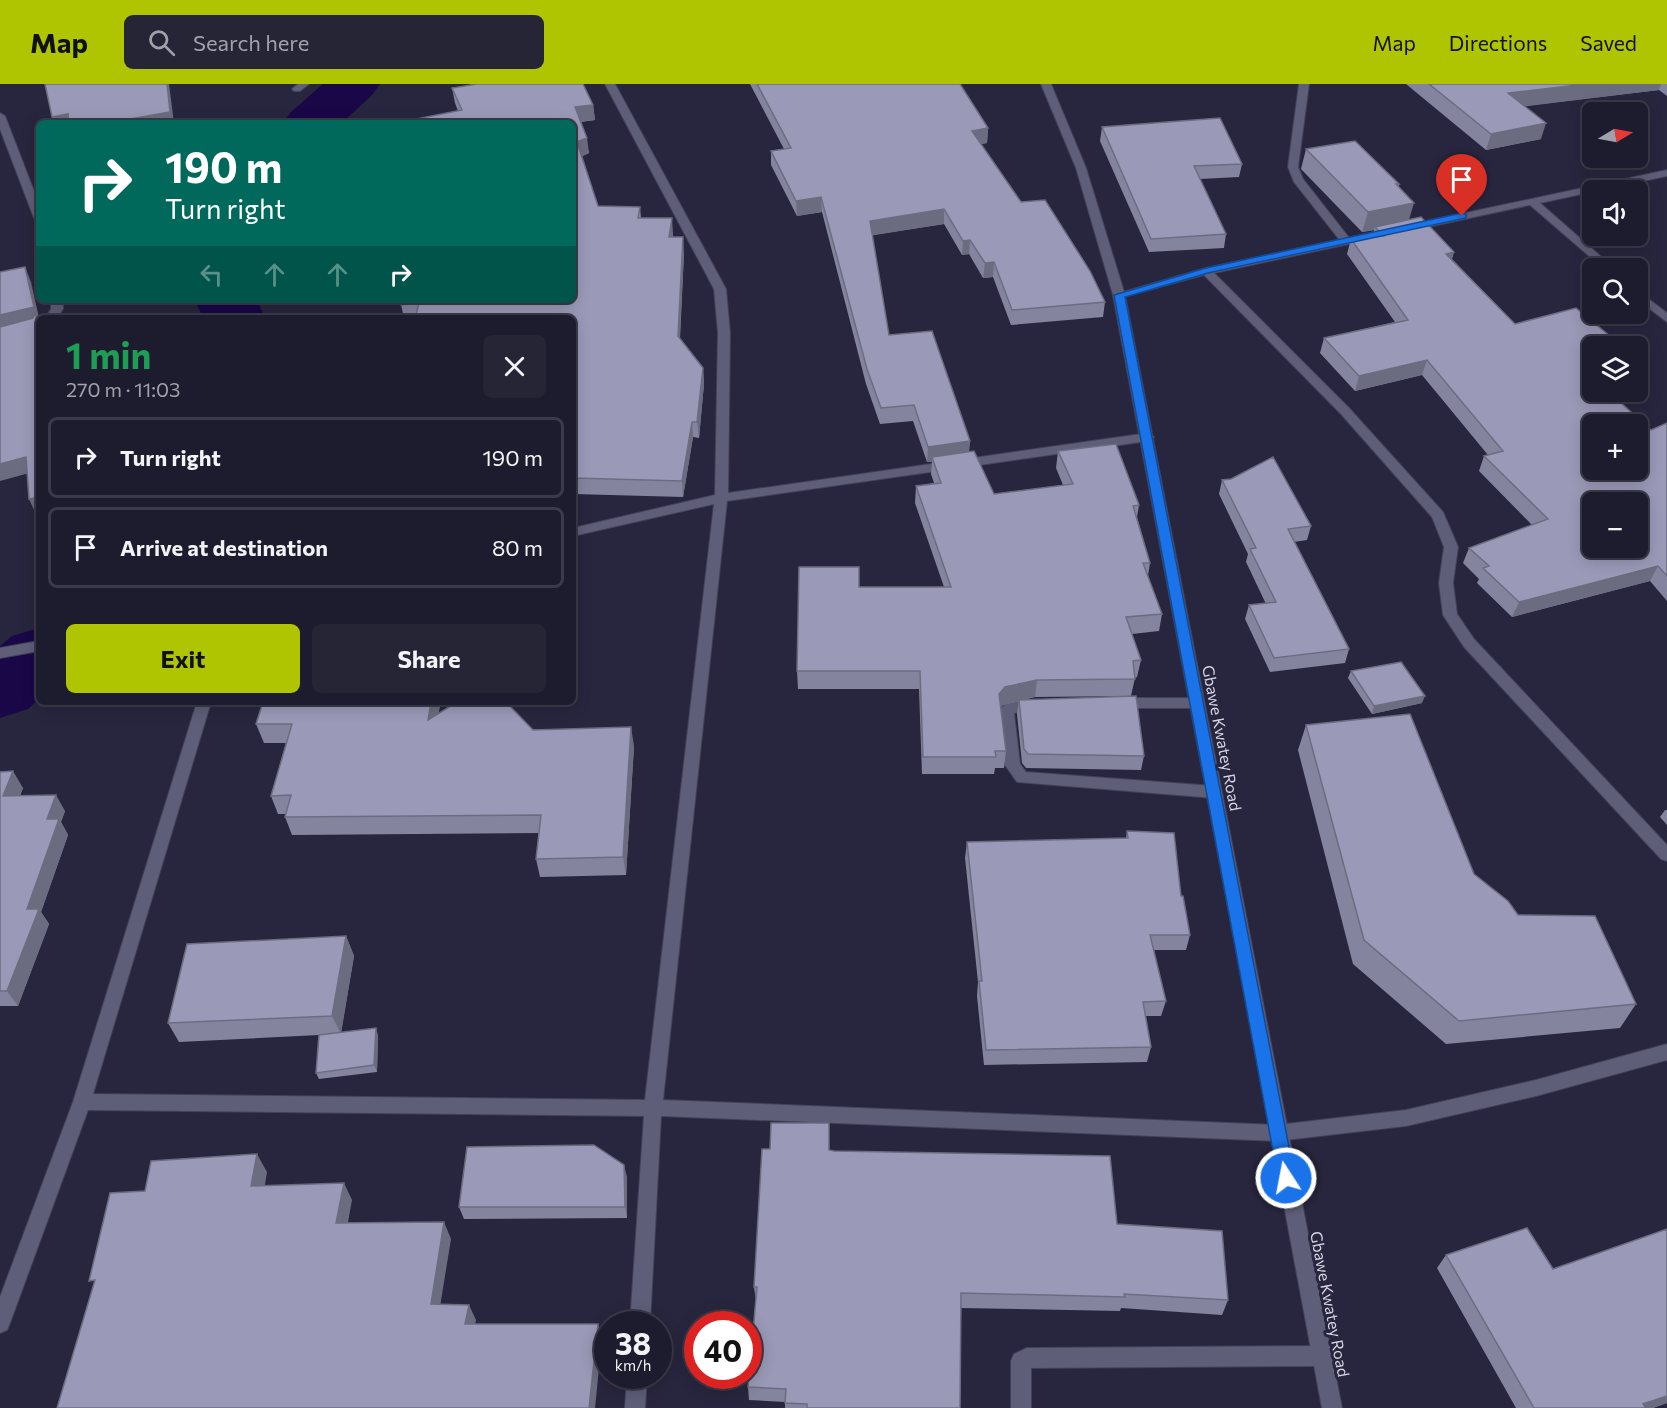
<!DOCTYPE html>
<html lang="en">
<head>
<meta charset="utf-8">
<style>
  :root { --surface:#1d1c2e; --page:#252536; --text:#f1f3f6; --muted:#a0a1aa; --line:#3b3a4a; --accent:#b0c502 }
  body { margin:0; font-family:Commissioner,sans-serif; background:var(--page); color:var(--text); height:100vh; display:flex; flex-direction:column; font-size:22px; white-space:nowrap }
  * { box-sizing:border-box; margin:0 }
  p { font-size:20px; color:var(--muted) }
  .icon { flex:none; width:33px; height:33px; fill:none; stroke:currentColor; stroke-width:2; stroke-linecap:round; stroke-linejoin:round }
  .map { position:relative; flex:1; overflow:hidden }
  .drawer { position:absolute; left:36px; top:231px; width:540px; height:390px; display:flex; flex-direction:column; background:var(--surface); border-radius:9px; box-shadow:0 3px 15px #0003,0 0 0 2px var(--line) }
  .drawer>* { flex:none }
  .banner { position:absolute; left:36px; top:36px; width:540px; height:183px; border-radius:9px; box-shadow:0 3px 15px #0003,0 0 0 2px var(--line); background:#00695c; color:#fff; overflow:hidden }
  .needle { width:39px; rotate:80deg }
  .tools { position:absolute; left:1582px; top:18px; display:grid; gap:12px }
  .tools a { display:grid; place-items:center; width:66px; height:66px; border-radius:9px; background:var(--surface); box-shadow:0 3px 15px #0003,0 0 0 2px var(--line); font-size:30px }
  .speed { position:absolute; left:594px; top:1227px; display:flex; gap:12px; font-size:30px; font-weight:700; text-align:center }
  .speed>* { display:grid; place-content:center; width:78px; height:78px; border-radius:50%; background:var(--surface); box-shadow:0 3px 15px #0003,0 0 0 2px var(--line); line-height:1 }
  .speed small { font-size:15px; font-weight:400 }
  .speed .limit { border:9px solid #d22; background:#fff; color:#111 }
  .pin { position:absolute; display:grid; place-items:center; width:51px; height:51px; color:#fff; margin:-62px -26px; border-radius:50% 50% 50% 0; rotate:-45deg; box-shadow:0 0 6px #0007 }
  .pin .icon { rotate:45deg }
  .me { position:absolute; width:66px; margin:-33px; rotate:349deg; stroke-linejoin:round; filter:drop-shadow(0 0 4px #0008) }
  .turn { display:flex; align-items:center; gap:21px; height:126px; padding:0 30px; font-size:27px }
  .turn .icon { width:78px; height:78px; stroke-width:2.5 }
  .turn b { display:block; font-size:42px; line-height:51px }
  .lanes { display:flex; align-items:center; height:57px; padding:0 30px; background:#0003; justify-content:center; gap:30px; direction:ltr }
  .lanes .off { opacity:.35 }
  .round { display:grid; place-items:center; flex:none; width:63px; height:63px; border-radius:9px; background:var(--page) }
  .summary { display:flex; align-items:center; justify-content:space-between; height:102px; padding:0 30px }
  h1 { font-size:36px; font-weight:700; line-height:45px; color:#1e9e55 }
  .cta { display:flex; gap:12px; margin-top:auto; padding:12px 30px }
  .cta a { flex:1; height:69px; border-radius:9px; background:var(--accent); color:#111; font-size:24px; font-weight:700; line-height:69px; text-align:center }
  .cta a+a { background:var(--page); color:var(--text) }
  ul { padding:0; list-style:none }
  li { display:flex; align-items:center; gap:18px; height:81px; margin:0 12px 9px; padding:0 18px; border:3px solid var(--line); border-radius:9px }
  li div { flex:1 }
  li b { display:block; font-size:22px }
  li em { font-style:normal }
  header { display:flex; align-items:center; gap:36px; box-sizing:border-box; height:84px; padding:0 30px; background:var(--accent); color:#111 }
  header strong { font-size:28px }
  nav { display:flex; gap:33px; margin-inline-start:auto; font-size:21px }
  .search { width:420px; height:54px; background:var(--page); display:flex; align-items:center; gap:15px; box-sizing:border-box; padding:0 21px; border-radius:9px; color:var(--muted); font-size:22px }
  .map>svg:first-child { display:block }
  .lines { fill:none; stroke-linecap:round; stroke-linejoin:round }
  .river { fill:#190748; fill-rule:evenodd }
  .lane-casing { stroke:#434156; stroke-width:2 }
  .street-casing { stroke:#434156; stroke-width:2 }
  .secondary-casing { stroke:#434156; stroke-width:2 }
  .lane { fill:#5e5e79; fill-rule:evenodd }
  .street { fill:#5e5e79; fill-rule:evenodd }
  .secondary { fill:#5e5e79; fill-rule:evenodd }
  .wall { fill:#84849e }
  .shaded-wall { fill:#6c6c81 }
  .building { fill:#9a9ab8; stroke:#6c6c81; stroke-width:1.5; fill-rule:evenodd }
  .route { fill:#1a73e8; stroke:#114b97; stroke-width:1.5 }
  .labels { text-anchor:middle; stroke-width:6; stroke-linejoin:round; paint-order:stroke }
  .street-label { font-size:16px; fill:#d4d4e4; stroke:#27263e }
</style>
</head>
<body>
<header>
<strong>Map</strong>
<div class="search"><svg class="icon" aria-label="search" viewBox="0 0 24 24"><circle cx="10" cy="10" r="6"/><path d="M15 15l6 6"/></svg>Search here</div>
<nav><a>Map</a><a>Directions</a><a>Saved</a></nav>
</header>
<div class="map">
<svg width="1667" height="1324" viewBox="0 0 1667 1324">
  <rect width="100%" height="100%" fill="#27263e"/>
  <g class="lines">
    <path class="river" d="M 323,0 L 380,0 L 372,11 L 342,39 L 283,39 L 291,28 Z
      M 195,216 L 257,216 L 265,234 L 203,234 Z
      M 39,544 L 39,615 L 28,625 L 0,634 L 0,562 L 12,552 Z"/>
    <g class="lane-casing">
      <path id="lane" d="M 1299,0 L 1309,0 L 1298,83 L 1303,95 L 1350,155 L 1350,159 L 1342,159 L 1294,98 L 1288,83 Z"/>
    </g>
    <g class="street-casing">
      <path id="street" d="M 298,0 L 309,0 L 300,7 L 294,7 L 292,5 Z
        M 605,0 L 615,0 L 726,205 L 730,249 L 728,409 L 1148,349 L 1154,353 L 1148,357 L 727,417 L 663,1016 L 1277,1041 L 1406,1026 L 1536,996 L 1667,960 L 1667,976 L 1536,1012 L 1406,1042 L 1277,1057 L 661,1032 L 650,1240 L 630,1240 L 644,1032 L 88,1026 L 10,1239 L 7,1246 L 0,1249 L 0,1213 L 73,1018 L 197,618 L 211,618 L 93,1010 L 645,1016 L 714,420 L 573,452 L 573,444 L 715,411 L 718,249 L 714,205 Z
        M 0,29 L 5,32 L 39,120 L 39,137 L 34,134 L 0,45 Z
        M 1667,86 L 1667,92 L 1540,119 L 1614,184 L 1603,184 L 1530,121 L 1214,189 L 1349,324 L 1443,428 L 1458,463 L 1453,499 L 1457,530 L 1474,555 L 1667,761 L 1667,777 L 1661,775 L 1464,563 L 1443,531 L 1439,499 L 1444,463 L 1432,433 L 1341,330 L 1204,191 L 1119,214 L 1113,211 L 1206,184 Z
        M 1638,207 L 1667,229 L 1667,238 L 1638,216 Z
        M 51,216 L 63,216 L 63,225 L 57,234 L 45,234 L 51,225 Z
        M 39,557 L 39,567 L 0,574 L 0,564 Z
        M 1116,614 L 1197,614 L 1204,619 L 1197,624 L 1116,624 L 1109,619 Z
        M 1038,616 L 1043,617 L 1045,621 L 1043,625 L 1014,629 L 1020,680 L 1026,688 L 1214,702 L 1219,704 L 1222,708 L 1219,712 L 1214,714 L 1017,698 L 1005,681 L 999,627 C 1007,614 1024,617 1038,616 Z
        M 1322,1262 L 1329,1265 L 1332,1272 L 1329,1279 L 1322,1282 L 1031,1284 L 1031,1324 L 1011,1324 L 1011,1277 L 1014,1270 L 1027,1264 Z
        M 627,1292 L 647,1292 L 645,1324 L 625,1324 Z"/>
    </g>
    <g class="secondary-casing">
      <path id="secondary" d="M 1041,0 L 1051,0 L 1086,84 L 1125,211 L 1342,1324 L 1322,1324 L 1113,211 L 1076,84 Z"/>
    </g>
    <use href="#lane" class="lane"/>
    <use href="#street" class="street"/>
    <use href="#secondary" class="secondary"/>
  </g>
  <path class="wall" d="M 473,0 L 583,0 L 593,21 L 595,36 L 581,38 L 589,69 L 582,72 L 598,122 L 640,123 L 641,134 L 673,150 L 673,153 L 684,169 L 680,255 L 703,284 L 704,300 L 699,354 L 693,353 L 683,413 L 573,410 L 573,234 L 404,234 L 400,216 L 573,216 L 573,39 L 411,39 L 411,36 L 458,27 L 455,19 L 452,4 L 473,1 Z
    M 750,0 L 960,0 L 988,44 L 987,59 L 981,60 L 1021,118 L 1105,218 L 1103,233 L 1011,241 L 993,193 L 983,194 L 969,170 L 962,171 L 944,140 L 872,151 L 889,251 L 970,357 L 969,368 L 994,410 L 1063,401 L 1056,384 L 1058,367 L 1139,421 L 1137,433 L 1150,479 L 1148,492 L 1162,530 L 1159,547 L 1132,550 L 1141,576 L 1137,593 L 1135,594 L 1131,612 L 1035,613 L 1023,616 L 1144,672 L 1141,686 L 1026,684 L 1022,679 L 1017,630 L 1019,617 L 1003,621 L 1000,623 L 1006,667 L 1004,684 L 995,684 L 994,690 L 922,690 L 919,605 L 798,605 L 797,587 L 859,503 L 944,503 L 915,419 L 916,402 L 934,399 L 931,390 L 932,378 L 927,378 L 913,337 L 880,340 L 866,300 L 822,128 L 797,132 L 771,81 L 771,67 L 784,65 Z
    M 1406,0 L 1667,0 L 1667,12 L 1659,6 L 1524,22 L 1541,55 L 1486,66 Z
    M 1102,43 L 1242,80 L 1239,93 L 1200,95 L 1226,150 L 1224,164 L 1149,168 L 1100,57 Z
    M 1306,65 L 1399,100 L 1399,103 L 1409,136 L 1454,168 L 1452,175 L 1515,240 L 1593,262 L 1593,308 L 1651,346 L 1667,339 L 1667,517 L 1650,497 L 1512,533 L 1477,499 L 1479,495 L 1463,479 L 1469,464 L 1532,441 L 1479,387 L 1484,372 L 1488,371 L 1422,291 L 1355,307 L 1320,269 L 1324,254 L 1395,238 L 1347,170 L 1351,155 L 1372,153 L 1374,146 L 1362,148 L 1301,85 Z
    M 1222,396 L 1311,442 L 1307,456 L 1294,458 L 1349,565 L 1345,579 L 1270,588 L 1245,535 L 1249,521 L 1266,520 L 1246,478 L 1248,470 L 1219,410 Z
    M 1351,587 L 1422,619 L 1372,630 L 1348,594 Z
    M 263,618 L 441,618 L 438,629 L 634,662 L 626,791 L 540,793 L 536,775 L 539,749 L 292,751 L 285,733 L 285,730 L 278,730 L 271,712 L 286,659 L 264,659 L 256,640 Z
    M 1306,641 L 1474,790 L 1518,831 L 1636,920 L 1620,944 L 1446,960 L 1353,880 L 1298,666 Z
    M 0,688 L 23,704 L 20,712 L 65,727 L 61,738 L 68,751 L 41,828 L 49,840 L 18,922 L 0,922 Z
    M 1665,726 L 1667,726 L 1667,741 L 1660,733 Z
    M 1127,747 L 1181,812 L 1190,851 L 1186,866 L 1154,866 L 1166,917 L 1161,932 L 1145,932 L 1151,963 L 1147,978 L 984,981 L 977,912 L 978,898 L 965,774 L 967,758 L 1126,754 Z
    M 346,852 L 354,872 L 341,948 L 378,951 L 377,988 L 319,995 L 316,989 L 319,951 L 179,958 L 168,939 Z
    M 829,1066 L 1117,1140 L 1228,1216 L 1222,1231 L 1121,1224 L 1120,1227 L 961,1224 L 960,1324 L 785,1324 L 785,1318 L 749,1316 L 748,1303 L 756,1217 L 754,1203 Z
    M 627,1093 L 627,1134 L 464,1135 L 459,1123 Z
    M 1446,1171 L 1553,1185 L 1667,1319 L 1653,1324 L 1516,1324 L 1437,1184 Z"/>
  <path class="shaded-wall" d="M 167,0 L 169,0 L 174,39 L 107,39 Z
    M 1586,0 L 1661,0 L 1659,6 L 1503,25 L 1508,9 Z
    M 593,21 L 595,36 L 577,38 L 575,23 Z
    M 68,30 L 72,39 L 55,39 L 52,33 Z
    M 1546,39 L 1541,55 L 1486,66 L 1491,50 Z
    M 988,44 L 987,59 L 971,61 L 972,47 Z
    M 587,54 L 589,69 L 579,74 L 577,58 Z
    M 821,113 L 822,128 L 797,132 L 796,117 Z
    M 1414,119 L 1408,139 L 1375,143 L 1374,146 L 1362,148 L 1368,128 Z
    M 944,125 L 944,140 L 869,152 L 870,137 Z
    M 672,134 L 673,150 L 670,169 L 669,153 Z
    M 683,153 L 684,169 L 679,268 L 678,252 Z
    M 970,156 L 969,170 L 962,171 L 963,157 Z
    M 1454,168 L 1449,183 L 1446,170 Z
    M 994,178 L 993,193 L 983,194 L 985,179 Z
    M 25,183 L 31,198 L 39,234 L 39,248 L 0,248 L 0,231 Z
    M 1427,276 L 1422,291 L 1355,307 L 1359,292 Z
    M 703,284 L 704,300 L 699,354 L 697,338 Z
    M 1593,286 L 1593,299 L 1587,288 Z
    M 692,338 L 693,353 L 683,413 L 682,397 Z
    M 970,357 L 968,372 L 932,373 L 932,378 L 927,378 L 928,363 Z
    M 26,373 L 33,388 L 0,397 L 0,380 Z
    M 39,413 L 39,429 L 36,430 L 29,415 Z
    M 1658,482 L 1650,497 L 1512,533 L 1519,518 Z
    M 1037,596 L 1035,613 L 1003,621 L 997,627 L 999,610 L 1005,603 Z
    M 1425,612 L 1422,619 L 1372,630 L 1374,622 Z
    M 431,618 L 441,618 L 433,654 L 428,636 Z
    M 631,643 L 634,662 L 626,791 L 623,773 Z
    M 13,687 L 23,704 L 13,728 L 3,712 Z
    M 56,711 L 65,727 L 61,738 L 68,751 L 41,828 L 49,840 L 18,922 L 7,907 L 47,735 Z
    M 346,852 L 354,872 L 341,950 L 332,932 Z
    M 376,944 L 378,951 L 377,988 L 374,981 Z
    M 257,1070 L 267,1088 L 262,1119 L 251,1102 Z
    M 624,1081 L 627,1093 L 627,1134 L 625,1123 Z
    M 344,1099 L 352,1116 L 345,1155 L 336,1139 Z
    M 444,1138 L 451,1155 L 438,1235 L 431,1220 Z
    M 469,1221 L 476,1236 L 472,1255 L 465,1240 Z
    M 598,1240 L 602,1255 L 595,1324 L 589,1324 Z
    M 1667,1312 L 1667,1319 L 1653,1324 L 1639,1324 L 1643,1320 Z"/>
  <path class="building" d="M 45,0 L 167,0 L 170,28 L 107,39 L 69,39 L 68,30 L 52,33 Z
    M 477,0 L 583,0 L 593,21 L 575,23 L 587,54 L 577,58 L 598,122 L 640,123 L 638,134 L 672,134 L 669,153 L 683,153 L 678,252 L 703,284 L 697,338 L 692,338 L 682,397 L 573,394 L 573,234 L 415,234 L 419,219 L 401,221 L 400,216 L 573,216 L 573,39 L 412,39 L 411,36 L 462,26 L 452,4 Z
    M 757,0 L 960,0 L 988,44 L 972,47 L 1021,118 L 1045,116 L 1090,187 L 1105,218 L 1012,226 L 994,178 L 985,179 L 970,156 L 963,157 L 944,125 L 870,137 L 889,251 L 932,247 L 970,357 L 928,363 L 914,321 L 881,324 L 867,285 L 821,113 L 796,117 L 771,67 L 791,64 Z
    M 1429,0 L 1586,0 L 1508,9 L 1546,39 L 1491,50 Z
    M 1220,34 L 1242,80 L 1194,82 L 1226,150 L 1151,155 L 1102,43 Z
    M 1355,57 L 1399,100 L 1396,100 L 1414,119 L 1368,128 L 1306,65 Z
    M 1421,133 L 1454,168 L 1446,170 L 1515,240 L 1576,224 L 1622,262 L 1593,262 L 1593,286 L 1587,288 L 1593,293 L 1593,308 L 1609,308 L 1651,346 L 1667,339 L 1667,492 L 1658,482 L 1519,518 L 1483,484 L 1489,482 L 1469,464 L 1548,435 L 1484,372 L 1503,367 L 1427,276 L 1359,292 L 1324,254 L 1408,236 L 1351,155 L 1384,152 L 1375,143 ZM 1593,340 L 1638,340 L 1638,386 L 1593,386 ZM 1593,418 L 1638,418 L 1638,464 L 1593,464 Z
    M 25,183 L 34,223 L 0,231 L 0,188 Z
    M 35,229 L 39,248 L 39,413 L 29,415 L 26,373 L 0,380 L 0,243 L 33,234 Z
    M 1116,360 L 1139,421 L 1133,422 L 1150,479 L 1143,479 L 1162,530 L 1126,533 L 1141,576 L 1133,577 L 1135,595 L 1037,596 L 1005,603 L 999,610 L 1006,667 L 995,667 L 996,673 L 923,673 L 920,587 L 797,587 L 799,483 L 859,483 L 859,503 L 951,503 L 916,402 L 941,399 L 932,373 L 974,367 L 994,410 L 1073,400 L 1058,367 Z
    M 1273,373 L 1311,442 L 1288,445 L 1349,565 L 1274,574 L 1249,521 L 1276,518 L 1250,465 L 1256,464 L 1222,396 L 1231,395 Z
    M 1401,578 L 1425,612 L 1374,622 L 1351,587 Z
    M 1136,612 L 1144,672 L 1028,670 L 1024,665 L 1019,616 Z
    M 263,618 L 431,618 L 428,636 L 457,618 L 506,618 L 533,646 L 631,643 L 623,773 L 536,775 L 541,731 L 285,733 L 291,711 L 271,712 L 292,640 L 256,640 Z
    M 1410,630 L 1474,790 L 1508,817 L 1518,831 L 1595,832 L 1636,920 L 1459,937 L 1364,856 L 1306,641 Z
    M 13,687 L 3,712 L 56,711 L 47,735 L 59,735 L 27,825 L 39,825 L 7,907 L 0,907 L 0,688 Z
    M 1127,747 L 1174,749 L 1181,812 L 1183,812 L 1190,851 L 1150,851 L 1166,917 L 1143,918 L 1151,963 L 986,966 L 979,897 L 982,897 L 967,758 L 1128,754 Z
    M 346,852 L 332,932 L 168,939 L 187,860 Z
    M 376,944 L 374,981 L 316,989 L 319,951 Z
    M 771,1039 L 829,1039 L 829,1066 L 834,1067 L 1110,1072 L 1117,1140 L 1222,1147 L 1228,1216 L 1124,1210 L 1125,1213 L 961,1209 L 960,1324 L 807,1324 L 807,1320 L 785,1319 L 786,1305 L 748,1303 L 757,1203 L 754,1203 L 762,1065 L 770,1065 Z
    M 594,1061 L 624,1081 L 625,1123 L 459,1123 L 467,1063 Z
    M 257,1070 L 251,1102 L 344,1099 L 336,1139 L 444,1138 L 431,1220 L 469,1221 L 465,1240 L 598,1240 L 589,1324 L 57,1324 L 95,1196 L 89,1197 L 110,1109 L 145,1107 L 151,1077 Z
    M 1527,1144 L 1553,1185 L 1667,1145 L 1667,1312 L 1643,1320 L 1646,1324 L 1534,1324 L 1446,1171 Z"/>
  <path class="route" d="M 1462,129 L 1466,130 L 1466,134 L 1208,189 L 1125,213 L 1295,1094 L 1292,1099 L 1286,1101 L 1280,1099 L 1278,1094 L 1114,211 L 1206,184 Z"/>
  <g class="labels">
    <g class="street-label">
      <text transform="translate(1222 654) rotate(79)" y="6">Gbawe Kwatey Road</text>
      <text transform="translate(1330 1220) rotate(79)" y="6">Gbawe Kwatey Road</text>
    </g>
  </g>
</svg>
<div class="tools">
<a><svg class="needle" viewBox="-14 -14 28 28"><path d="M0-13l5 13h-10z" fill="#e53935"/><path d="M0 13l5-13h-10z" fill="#a0a1aa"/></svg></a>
<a><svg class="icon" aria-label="sound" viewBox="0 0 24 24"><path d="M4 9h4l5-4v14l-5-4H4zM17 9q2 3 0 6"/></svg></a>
<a><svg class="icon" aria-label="search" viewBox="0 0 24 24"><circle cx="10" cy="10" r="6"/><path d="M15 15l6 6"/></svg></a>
<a><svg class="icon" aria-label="layers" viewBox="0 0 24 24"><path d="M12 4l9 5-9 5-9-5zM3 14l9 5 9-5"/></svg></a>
<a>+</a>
<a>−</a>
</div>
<div class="speed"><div>38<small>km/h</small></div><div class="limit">40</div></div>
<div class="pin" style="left:1462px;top:132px;background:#d93025"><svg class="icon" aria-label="arrive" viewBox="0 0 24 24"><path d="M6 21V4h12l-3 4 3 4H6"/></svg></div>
<svg class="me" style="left:1286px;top:1094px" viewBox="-20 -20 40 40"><circle r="17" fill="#1a73e8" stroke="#fff" stroke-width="3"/><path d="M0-11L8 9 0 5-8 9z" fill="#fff"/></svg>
<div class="banner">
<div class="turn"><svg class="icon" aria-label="right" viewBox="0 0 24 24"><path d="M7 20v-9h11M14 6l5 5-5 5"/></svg><div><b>190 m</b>Turn right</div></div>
<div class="lanes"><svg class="icon off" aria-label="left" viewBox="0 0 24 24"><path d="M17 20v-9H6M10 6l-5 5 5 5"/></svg><svg class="icon off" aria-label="ahead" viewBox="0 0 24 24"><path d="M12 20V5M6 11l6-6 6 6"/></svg><svg class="icon off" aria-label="ahead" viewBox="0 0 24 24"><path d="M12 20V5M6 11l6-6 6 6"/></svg><svg class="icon" aria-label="right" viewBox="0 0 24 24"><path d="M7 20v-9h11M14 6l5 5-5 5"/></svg></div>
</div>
<section class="drawer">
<div class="summary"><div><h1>1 min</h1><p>270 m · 11:03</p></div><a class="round"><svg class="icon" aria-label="close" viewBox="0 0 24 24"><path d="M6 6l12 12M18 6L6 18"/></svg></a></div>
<ul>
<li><svg class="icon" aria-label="right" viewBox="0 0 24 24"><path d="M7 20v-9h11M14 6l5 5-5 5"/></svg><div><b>Turn right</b></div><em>190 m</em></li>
<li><svg class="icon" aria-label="arrive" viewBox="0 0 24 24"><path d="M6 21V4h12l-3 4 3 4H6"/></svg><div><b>Arrive at destination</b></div><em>80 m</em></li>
</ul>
<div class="cta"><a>Exit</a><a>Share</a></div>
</section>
</div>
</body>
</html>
